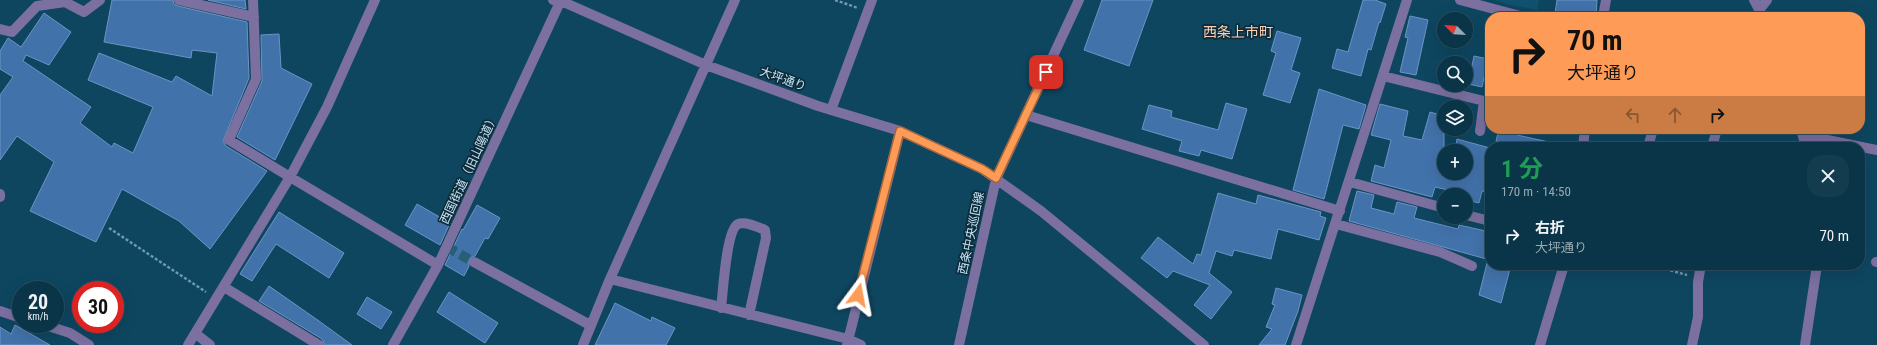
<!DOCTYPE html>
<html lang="ja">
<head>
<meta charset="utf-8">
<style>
  :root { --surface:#0a3448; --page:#133c4f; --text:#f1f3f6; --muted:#99aab4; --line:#2a4f60 }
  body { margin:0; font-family:"Roboto Condensed","Noto Sans JP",sans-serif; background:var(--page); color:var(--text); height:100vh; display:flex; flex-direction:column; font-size:15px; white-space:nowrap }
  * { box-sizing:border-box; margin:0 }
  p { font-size:13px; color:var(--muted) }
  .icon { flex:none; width:22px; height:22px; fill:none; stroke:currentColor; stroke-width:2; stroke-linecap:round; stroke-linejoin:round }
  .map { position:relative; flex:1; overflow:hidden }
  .side { position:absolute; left:1485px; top:142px; width:380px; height:128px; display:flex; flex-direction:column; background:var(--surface); border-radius:16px; box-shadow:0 4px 16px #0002,0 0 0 1px var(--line) }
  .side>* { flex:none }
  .hud { position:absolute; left:1485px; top:12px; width:380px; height:122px; border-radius:16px; box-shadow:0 4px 16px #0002,0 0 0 1px var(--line); background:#fe9c57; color:#111; overflow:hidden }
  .needle { width:26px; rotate:294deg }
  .fabs { position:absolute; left:1437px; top:12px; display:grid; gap:8px }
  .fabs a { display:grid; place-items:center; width:36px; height:36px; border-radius:50%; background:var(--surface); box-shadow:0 4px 16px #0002,0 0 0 1px var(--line); font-size:20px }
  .speed { position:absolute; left:12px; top:281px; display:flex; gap:8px; font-size:20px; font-weight:700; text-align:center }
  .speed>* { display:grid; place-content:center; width:52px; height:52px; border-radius:50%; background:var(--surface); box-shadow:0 4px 16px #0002,0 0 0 1px var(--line); line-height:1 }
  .speed small { font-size:10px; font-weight:400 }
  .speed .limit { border:6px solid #d22; background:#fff; color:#111 }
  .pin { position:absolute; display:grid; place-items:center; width:34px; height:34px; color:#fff; margin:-17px; border-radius:8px; box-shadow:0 2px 6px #0006 }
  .me { position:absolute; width:44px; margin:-22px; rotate:13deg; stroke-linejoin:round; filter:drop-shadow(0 0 3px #0008) }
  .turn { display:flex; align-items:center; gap:14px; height:84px; padding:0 16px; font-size:18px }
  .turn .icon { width:52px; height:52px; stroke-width:2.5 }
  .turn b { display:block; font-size:28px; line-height:34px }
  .lanes { display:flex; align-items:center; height:38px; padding:0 16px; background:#0003; justify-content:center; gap:20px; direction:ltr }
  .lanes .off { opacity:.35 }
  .round { display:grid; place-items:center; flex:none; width:42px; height:42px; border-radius:16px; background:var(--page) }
  .summary { display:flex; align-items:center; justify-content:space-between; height:68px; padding:0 16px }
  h1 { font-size:24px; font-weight:700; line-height:30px; color:#1e9e55 }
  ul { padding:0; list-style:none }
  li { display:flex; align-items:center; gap:12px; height:52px; padding:0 16px }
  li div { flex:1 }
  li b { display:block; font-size:15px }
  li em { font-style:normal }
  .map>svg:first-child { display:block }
  .built { fill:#11516f }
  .building { fill:#4272aa; stroke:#6b94c6 }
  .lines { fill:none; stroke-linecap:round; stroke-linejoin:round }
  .minor-tunnel { stroke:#295e77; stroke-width:10; stroke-dasharray:10 5; stroke-linecap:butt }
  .path { stroke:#6d99af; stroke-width:2.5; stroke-dasharray:3 2; stroke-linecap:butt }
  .minor { stroke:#7b70a0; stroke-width:10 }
  .route-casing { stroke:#a56539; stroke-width:10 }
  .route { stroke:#fe9c57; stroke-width:7 }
  .labels { text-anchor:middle; stroke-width:3.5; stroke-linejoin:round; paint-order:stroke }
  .street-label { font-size:12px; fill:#c5e6f9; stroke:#0e2b39 }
  .quarter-label { font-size:14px; fill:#fad0b5; stroke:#0e2b39 }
</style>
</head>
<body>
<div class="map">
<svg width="1877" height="345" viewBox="0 0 1877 345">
  <rect width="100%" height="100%" fill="#0e4660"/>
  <path class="built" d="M 1494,0 L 1539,0 L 1537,10 L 1510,5 Z"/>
  <path class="building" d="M 112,0 L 173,0 L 174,4 L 178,6 L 247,22 L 249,78 L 223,141 L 226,146 L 267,171 L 210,249 L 179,221 L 122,189 L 96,242 L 30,211 L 54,162 L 17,136 L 0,160 L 0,95 L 13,77 L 0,69 L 0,51 L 8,38 L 21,47 L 44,13 L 71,32 L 49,65 L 26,55 L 23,61 L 91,107 L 80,123 L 112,147 L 114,143 L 133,153 L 153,107 L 88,80 L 99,53 L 172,82 L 176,76 L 212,96 L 217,53 L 192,50 L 191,58 L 104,42 Z
    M 208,0 L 245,0 L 246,9 Z
    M 1102,0 L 1153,0 L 1129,66 L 1084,50 Z
    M 1363,0 L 1375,0 L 1386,4 L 1380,23 L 1379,22 L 1371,50 L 1368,49 L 1361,76 L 1332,68 L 1337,49 L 1348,52 Z
    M 1557,0 L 1597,0 L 1596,17 L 1555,14 Z
    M 1410,16 L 1428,20 L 1416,75 L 1400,72 L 1408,38 L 1405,37 Z
    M 1277,31 L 1301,38 L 1291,70 L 1300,73 L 1290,103 L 1263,95 L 1276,53 L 1271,51 Z
    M 279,34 L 281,68 L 312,84 L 275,160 L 237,137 L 262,81 L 261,35 Z
    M 1474,56 L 1488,59 L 1482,87 L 1468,84 Z
    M 1319,89 L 1366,105 L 1359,129 L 1343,125 L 1324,199 L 1293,190 Z
    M 1226,103 L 1247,109 L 1232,159 L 1201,150 L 1199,156 L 1179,151 L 1182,141 L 1142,129 L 1149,105 L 1172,111 L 1171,117 L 1218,130 Z
    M 1380,104 L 1408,111 L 1403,136 L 1422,140 L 1430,112 L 1444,116 L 1444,173 L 1466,173 L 1466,151 L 1455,151 L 1457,139 L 1490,148 L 1490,179 L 1487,192 L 1482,191 L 1479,203 L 1466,200 L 1466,195 L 1460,195 L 1461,193 L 1435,187 L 1432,197 L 1371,181 L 1375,165 L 1384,168 L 1391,140 L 1371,135 Z
    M 1499,129 L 1519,129 L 1517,135 L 1549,142 L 1548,147 L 1515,147 L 1496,141 Z
    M 1357,191 L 1374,195 L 1371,208 L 1394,214 L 1397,202 L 1417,207 L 1414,218 L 1458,229 L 1459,225 L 1490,232 L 1490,260 L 1349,221 Z
    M 1218,193 L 1256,204 L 1258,195 L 1321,212 L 1320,216 L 1326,218 L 1319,240 L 1278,229 L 1271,259 L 1234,250 L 1232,256 L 1216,251 L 1209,273 L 1232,292 L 1211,319 L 1194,305 L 1210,285 L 1173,271 L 1167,278 L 1141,258 L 1158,237 L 1193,264 L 1197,254 L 1201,255 Z
    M 417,204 L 450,223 L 440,245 L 405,225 Z
    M 477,205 L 500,218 L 488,239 L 485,238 L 475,256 L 469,259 L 469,266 L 464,276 L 445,265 L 462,229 L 463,230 Z
    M 279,212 L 344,253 L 329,278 L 276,244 L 252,281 L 240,274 Z
    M 1487,263 L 1510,269 L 1501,303 L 1479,295 Z
    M 269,286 L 319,321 L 352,345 L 325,345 L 322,339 L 259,301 Z
    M 1276,288 L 1302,295 L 1298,311 L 1285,345 L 1259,345 L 1272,329 L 1266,327 L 1275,305 L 1272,304 Z
    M 449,292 L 498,323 L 485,343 L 437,312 Z
    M 367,297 L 392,312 L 381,329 L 357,314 Z
    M 615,303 L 651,321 L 652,317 L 675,328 L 666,345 L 595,345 Z
    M 15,325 L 50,345 L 0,345 L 0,327 L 11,334 Z"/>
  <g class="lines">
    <path class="minor-tunnel" d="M 447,247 L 474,262"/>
    <path class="path" d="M 835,0 L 858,8
      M 109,228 L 206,292
      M 1651,265 L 1687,275"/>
    <path class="minor" d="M 179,0 L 254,17
      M 253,0 L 256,79 L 229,140 L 290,177 L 438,265
      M 553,0 L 561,1 L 706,65 L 818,106 L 900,131 L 982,169 L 1041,211 L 1204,345
      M 1460,0 L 1524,17
      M 1754,0 L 1763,17
      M 1760,9 L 1767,0
      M 1603,17 L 1606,0
      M 0,29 L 12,32 L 37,6 L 65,2 L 84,12 L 100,0
      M 1383,76 L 1484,101 L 1480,131
      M 831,110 L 872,0
      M 1026,115 L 1340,211
      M 1801,129 L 1806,147
      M 1803,135 L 1877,150
      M 1583,147 L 1585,129
      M 1648,147 L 1653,129
      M 1712,147 L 1717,129
      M 1350,182 L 1444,208
      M 0,194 L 0,197
      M 1466,215 L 1490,221
      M 1336,224 L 1440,252 L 1472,266
      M 474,262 L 590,325
      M 1876,262 L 1877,262
      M 610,279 L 848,339 L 861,345
      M 224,287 L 319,345
      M 721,308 C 723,294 726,230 738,224 C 745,221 758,227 765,230 L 766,238 L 749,315
      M 0,311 L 21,318
      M 42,324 L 70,333 L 89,345
      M 196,334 L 210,345
      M 188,345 L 290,177 L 327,107 L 375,0
      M 393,345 L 438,265 L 561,0
      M 583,345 L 610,279 L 735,0
      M 847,345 L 900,131
      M 959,345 L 996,179 L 1079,0
      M 1296,345 L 1407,0
      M 1540,345 L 1564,265
      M 1692,345 L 1698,317 L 1698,282 L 1701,265
      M 1805,345 L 1817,265"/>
  </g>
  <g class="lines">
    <g class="route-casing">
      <path id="route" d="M 858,295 L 900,131 L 982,169 L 996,178 L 1046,72"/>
    </g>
    <use href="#route" class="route"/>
  </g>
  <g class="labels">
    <g class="street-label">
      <text transform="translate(783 79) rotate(20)" y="4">大坪通り</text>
      <text transform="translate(469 169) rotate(-65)" y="4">西国街道（旧山陽道）</text>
      <text transform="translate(971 233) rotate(-78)" y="4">西条中央巡回線</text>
    </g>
    <g class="quarter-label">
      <text x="1238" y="37">西条上市町</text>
    </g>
  </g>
</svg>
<div class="fabs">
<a><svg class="needle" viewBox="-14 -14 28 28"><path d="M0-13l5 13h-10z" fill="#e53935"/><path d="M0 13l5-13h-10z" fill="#99aab4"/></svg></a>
<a><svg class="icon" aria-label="search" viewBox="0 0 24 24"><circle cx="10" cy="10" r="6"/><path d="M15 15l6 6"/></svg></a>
<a><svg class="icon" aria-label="layers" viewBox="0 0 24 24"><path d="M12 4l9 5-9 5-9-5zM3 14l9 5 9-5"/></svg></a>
<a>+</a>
<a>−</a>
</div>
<div class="speed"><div>20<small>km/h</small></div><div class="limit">30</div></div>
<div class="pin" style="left:1046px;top:72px;background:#d93025"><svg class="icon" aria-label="arrive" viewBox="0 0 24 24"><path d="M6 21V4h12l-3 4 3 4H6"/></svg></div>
<svg class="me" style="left:858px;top:295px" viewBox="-20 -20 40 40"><path d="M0-17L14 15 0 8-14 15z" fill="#fe9c57" stroke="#fff" stroke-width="4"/></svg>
<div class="hud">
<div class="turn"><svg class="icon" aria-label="right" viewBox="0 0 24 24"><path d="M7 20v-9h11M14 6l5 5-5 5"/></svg><div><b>70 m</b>大坪通り</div></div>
<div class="lanes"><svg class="icon off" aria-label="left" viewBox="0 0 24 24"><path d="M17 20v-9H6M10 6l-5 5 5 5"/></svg><svg class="icon off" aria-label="ahead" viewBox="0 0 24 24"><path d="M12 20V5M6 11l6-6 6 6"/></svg><svg class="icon" aria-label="right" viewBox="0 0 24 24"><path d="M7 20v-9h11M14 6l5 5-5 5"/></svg></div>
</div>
<section class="side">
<div class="summary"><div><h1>1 分</h1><p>170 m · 14:50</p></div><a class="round"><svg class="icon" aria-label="close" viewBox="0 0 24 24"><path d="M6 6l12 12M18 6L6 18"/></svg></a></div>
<ul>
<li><svg class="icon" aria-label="right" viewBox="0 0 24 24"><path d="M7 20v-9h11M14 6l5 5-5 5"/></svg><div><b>右折</b><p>大坪通り</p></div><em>70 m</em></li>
</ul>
</section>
</div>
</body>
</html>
